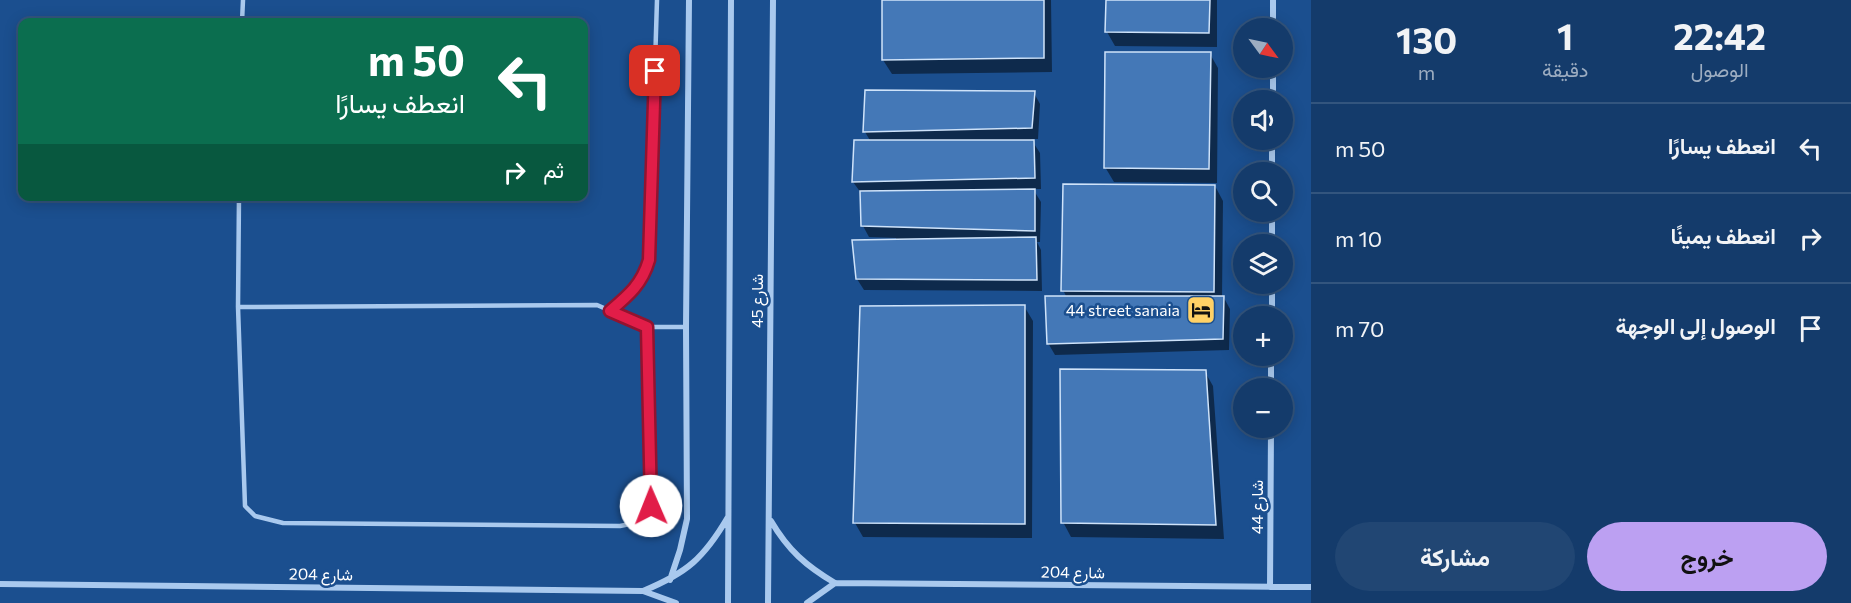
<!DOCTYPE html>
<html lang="ar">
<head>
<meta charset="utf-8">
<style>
  :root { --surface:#143b6b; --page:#214673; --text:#f1f3f6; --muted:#9dadc1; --line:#33557e; --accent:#bca0f2 }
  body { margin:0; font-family:Commissioner,Vazirmatn,sans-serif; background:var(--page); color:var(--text); direction:rtl; height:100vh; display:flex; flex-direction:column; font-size:22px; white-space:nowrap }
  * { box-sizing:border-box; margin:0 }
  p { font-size:20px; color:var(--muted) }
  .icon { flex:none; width:33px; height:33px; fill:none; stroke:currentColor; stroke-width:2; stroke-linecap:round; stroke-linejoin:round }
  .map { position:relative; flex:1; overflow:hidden; direction:ltr }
  .side { display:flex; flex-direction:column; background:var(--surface); width:540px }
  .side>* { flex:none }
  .banner { position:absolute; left:18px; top:18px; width:570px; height:183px; border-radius:12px; box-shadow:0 3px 15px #0003,0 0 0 2px var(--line); direction:rtl; background:#0b6e4f; color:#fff; overflow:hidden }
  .needle { width:39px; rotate:123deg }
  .controls { position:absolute; left:1233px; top:18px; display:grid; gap:12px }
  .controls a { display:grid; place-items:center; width:60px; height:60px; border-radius:50%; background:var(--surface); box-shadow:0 3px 15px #0003,0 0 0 2px var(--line); font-size:30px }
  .pin { position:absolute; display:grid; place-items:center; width:51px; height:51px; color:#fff; margin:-26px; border-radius:12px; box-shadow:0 3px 9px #0006 }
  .me { position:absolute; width:66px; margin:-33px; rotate:359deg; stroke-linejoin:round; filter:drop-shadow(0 0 4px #0008) }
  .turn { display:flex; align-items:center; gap:21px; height:126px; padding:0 24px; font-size:27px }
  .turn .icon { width:78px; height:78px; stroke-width:2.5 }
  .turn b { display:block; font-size:42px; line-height:51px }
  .then { display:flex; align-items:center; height:57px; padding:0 24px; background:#0003; gap:12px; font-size:22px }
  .eta { display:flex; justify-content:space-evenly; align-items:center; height:102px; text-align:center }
  .eta b { font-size:36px; font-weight:700; line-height:42px }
  .primary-button { display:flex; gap:12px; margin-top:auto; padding:12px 24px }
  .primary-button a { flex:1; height:69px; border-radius:36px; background:var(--accent); color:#111; font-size:24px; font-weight:700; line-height:69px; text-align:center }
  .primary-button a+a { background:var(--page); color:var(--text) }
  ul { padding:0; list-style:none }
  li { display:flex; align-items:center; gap:18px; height:90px; padding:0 24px; border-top:2px solid var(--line) }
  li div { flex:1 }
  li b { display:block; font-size:22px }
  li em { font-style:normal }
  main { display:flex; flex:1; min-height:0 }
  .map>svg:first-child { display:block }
  .shadow { fill:#0007 }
  .building { fill:#4478b7; stroke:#cfe3fa; stroke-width:1.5 }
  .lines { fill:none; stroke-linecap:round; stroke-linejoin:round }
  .lane { stroke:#a9c9ee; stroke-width:4.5 }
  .street { stroke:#a9c9ee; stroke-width:6 }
  .route-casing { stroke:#92132f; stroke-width:15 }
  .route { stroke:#e11d48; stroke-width:10 }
  .labels { text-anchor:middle; stroke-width:5; stroke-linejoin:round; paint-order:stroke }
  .street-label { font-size:16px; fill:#fff; stroke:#1b4f8f }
  .poi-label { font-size:16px; fill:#fff; stroke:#1b4f8f; text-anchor:end }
</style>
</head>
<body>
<main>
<section class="side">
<div class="eta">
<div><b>22:42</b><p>الوصول</p></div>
<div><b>1</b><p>دقيقة</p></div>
<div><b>130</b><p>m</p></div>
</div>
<ul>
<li><svg class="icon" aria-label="left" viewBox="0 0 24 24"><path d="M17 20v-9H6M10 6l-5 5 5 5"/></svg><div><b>انعطف يسارًا</b></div><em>50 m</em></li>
<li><svg class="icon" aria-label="right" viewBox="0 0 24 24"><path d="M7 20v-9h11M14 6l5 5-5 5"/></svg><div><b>انعطف يمينًا</b></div><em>10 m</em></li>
<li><svg class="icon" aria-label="arrive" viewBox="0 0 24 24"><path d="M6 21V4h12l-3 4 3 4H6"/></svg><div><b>الوصول إلى الوجهة</b></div><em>70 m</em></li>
</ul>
<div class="primary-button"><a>خروج</a><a>مشاركة</a></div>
</section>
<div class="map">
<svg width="1311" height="603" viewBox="0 0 1311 603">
  <rect width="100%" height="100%" fill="#1b4f8f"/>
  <path class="shadow" d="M 883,0 L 1051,0 L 1052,72 L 892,74 L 883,60 Z
    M 1107,0 L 1217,0 L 1217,47 L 1115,46 L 1107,32 Z
    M 1210,54 L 1218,68 L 1217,183 L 1114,182 L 1105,167 Z
    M 1034,93 L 1040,104 L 1038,139 L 1031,139 L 1040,153 L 1041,189 L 1033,189 L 1041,202 L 1040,242 L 1037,242 L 1041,250 L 1042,291 L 864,290 L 857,279 L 896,241 L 896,238 L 869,237 L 863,226 L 861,193 L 853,182 L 871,142 L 865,132 Z
    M 1215,186 L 1223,201 L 1222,298 L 1224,298 L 1230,309 L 1229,350 L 1055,355 L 1048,343 L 1067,298 L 1063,290 Z
    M 1024,306 L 1033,321 L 1032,538 L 863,537 L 855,523 Z
    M 1205,372 L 1213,386 L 1224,539 L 1071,537 L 1063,522 Z"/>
  <path class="building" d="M 882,0 L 1044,0 L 1044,58 L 882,60 Z
    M 1106,0 L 1210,0 L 1209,33 L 1105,32 Z
    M 1105,52 L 1211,52 L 1209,169 L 1104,168 Z
    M 865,90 L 1035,91 L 1032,128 L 863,132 Z
    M 854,140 L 1034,140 L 1035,178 L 852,182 Z
    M 1063,184 L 1215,185 L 1214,292 L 1061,291 Z
    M 1035,189 L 1035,231 L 861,226 L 860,191 Z
    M 1036,237 L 1037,280 L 856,279 L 852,240 Z
    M 1045,296 L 1224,296 L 1223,339 L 1047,344 Z
    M 1025,305 L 1025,524 L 853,523 L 860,306 Z
    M 1060,369 L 1206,370 L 1216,525 L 1061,523 Z"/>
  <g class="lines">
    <path class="lane" d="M 242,22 L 243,0
      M 239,196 L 238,307 L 597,305 L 647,327 L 686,327
      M 238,307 L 245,506 L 255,516 L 283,523 L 620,526 L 640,522 L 650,506 L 647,327
      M 611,311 C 629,295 641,284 649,260 L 657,0"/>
    <path class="street" d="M 1273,28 L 1273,0
      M 1273,100 L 1273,68
      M 1272,172 L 1272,140
      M 1272,244 L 1272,212
      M 1272,316 L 1272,284
      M 1271,388 L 1271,356
      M 771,521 C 788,550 806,566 835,583 L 1311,587
      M 670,580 L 680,550 L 687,519 L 686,327 L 689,0
      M 0,584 L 643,591 L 676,603
      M 1270,587 L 1271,428
      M 643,591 C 687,573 704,558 728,517
      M 728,603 L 731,0
      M 768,603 L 773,0
      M 807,603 L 835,583"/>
  </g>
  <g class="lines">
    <g class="route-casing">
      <path id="route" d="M 651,506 L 647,327 L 610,311 C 629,295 642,284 649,260 L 655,71"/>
    </g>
    <use href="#route" class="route"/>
  </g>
  <defs>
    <g id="hotel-square" transform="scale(1.5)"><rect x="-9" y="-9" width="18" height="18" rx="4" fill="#ffd166" stroke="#1b4f8f"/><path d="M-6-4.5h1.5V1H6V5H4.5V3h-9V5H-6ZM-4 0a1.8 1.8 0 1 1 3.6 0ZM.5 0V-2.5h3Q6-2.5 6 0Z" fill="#111"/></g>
  </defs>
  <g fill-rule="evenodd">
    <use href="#hotel-square" x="1201" y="310"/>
  </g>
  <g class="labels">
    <g class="street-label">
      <text transform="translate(757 301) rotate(-90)" y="6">شارع 45</text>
      <text transform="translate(1257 507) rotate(-90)" y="6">شارع 44</text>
      <text transform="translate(1073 572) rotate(1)" y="6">شارع 204</text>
      <text transform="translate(321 574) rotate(1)" y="6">شارع 204</text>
    </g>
    <g class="poi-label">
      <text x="1180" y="316">44 street sanaia</text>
    </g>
  </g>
</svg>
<div class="controls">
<a><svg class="needle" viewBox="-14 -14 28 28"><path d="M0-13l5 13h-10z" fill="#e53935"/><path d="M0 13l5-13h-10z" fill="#9dadc1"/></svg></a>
<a><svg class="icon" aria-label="sound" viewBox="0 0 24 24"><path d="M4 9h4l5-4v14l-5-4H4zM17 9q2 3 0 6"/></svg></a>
<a><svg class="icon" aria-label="search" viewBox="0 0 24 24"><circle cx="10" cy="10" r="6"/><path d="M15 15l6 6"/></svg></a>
<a><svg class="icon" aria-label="layers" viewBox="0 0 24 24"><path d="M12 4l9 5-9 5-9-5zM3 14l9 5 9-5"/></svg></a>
<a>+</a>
<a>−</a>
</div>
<div class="pin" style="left:655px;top:71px;background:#d93025"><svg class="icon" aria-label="arrive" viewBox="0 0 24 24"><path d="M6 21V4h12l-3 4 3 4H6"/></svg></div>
<svg class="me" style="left:651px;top:506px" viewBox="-20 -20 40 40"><circle r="19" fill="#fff"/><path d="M0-13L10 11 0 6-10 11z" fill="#e11d48"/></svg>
<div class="banner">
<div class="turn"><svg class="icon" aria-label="left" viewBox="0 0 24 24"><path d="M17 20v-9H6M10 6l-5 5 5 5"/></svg><div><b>50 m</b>انعطف يسارًا</div></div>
<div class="then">ثم<svg class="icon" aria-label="right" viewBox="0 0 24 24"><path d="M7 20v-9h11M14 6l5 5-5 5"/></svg></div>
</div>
</div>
</main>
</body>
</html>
